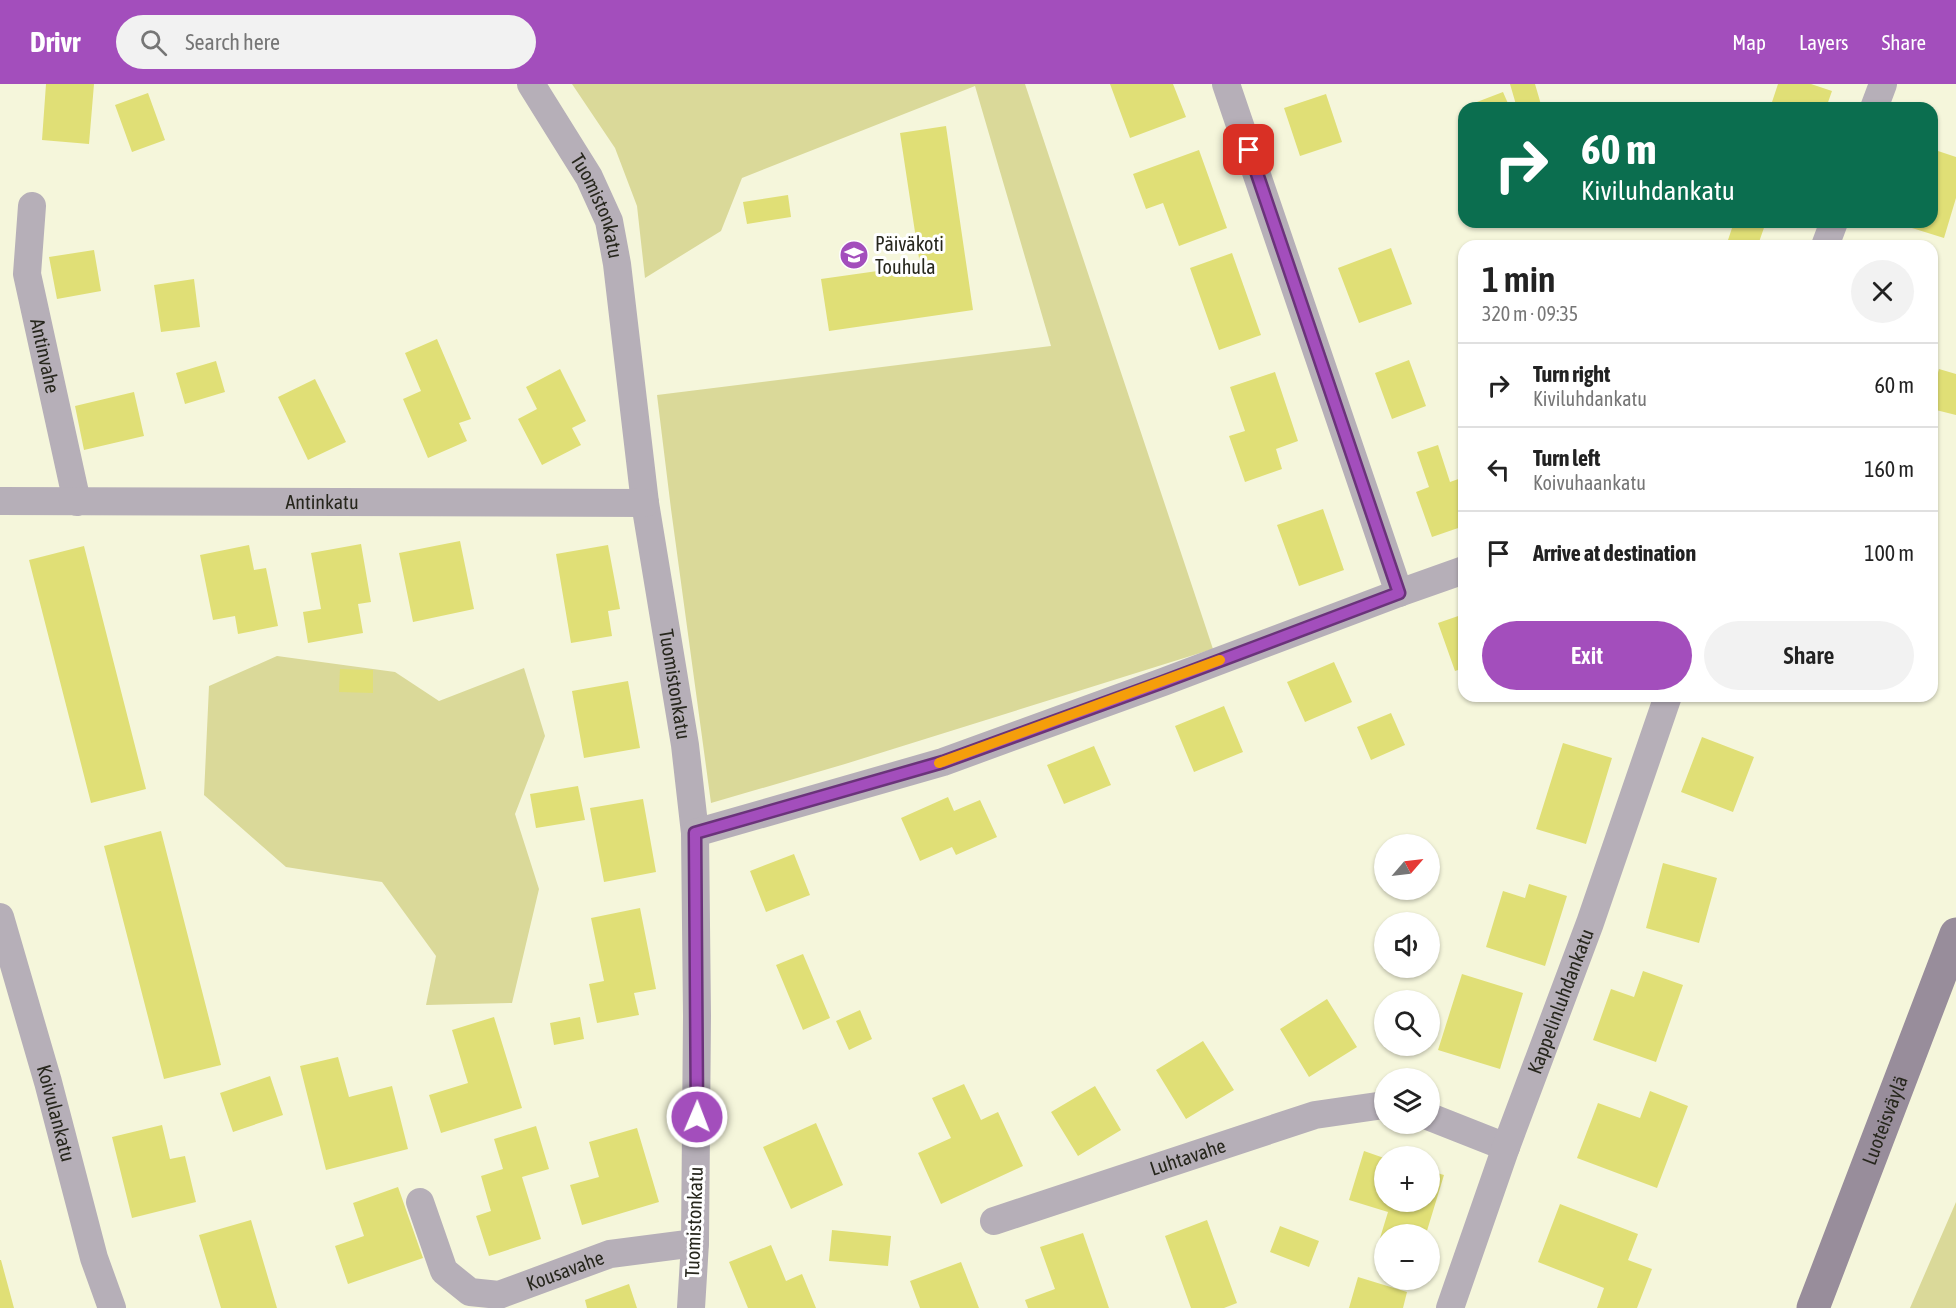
<!DOCTYPE html>
<html lang="en">
<head>
<meta charset="utf-8">
<style>
  :root { --surface:#fff; --page:#f2f2f2; --text:#222; --muted:#767676; --line:#e0e0e0; --accent:#a34ebc }
  body { margin:0; font-family:"Asap Condensed",sans-serif; background:var(--page); color:var(--text); height:100vh; display:flex; flex-direction:column; font-size:22px; white-space:nowrap }
  * { box-sizing:border-box; margin:0 }
  p { font-size:20px; color:var(--muted) }
  .icon { flex:none; width:33px; height:33px; fill:none; stroke:currentColor; stroke-width:2; stroke-linecap:round; stroke-linejoin:round }
  .map { position:relative; flex:1; overflow:hidden }
  .side { position:absolute; left:1458px; top:156px; width:480px; height:462px; display:flex; flex-direction:column; background:var(--surface); border-radius:18px; box-shadow:0 2px 4px #0004 }
  .side>* { flex:none }
  .banner { position:absolute; left:1458px; top:18px; width:480px; height:126px; border-radius:18px; box-shadow:0 2px 4px #0004; background:#0b6e4f; color:#fff; overflow:hidden }
  .needle { width:39px; rotate:62deg }
  .buttons { position:absolute; left:1374px; top:750px; display:grid; gap:12px }
  .buttons a { display:grid; place-items:center; width:66px; height:66px; border-radius:50%; background:var(--surface); box-shadow:0 2px 4px #0004; font-size:30px }
  .pin { position:absolute; display:grid; place-items:center; width:51px; height:51px; color:#fff; margin:-26px; border-radius:12px; box-shadow:0 3px 9px #0006 }
  .me { position:absolute; width:66px; margin:-33px; rotate:1deg; stroke-linejoin:round; filter:drop-shadow(0 0 4px #0008) }
  .turn { display:flex; align-items:center; gap:21px; height:126px; padding:0 24px; font-size:27px }
  .turn .icon { width:78px; height:78px; stroke-width:2.5 }
  .turn b { display:block; font-size:42px; line-height:51px }
  .round { display:grid; place-items:center; flex:none; width:63px; height:63px; border-radius:32px; background:var(--page) }
  .overview { display:flex; align-items:center; justify-content:space-between; height:102px; padding:0 24px }
  h1 { font-size:36px; font-weight:600; line-height:45px }
  .action { display:flex; gap:12px; margin-top:auto; padding:12px 24px }
  .action a { flex:1; height:69px; border-radius:36px; background:var(--accent); color:#fff; font-size:24px; font-weight:600; line-height:69px; text-align:center }
  .action a+a { background:var(--page); color:var(--text) }
  ul { padding:0; list-style:none }
  li { display:flex; align-items:center; gap:18px; height:84px; padding:0 24px; border-top:2px solid var(--line) }
  li div { flex:1 }
  li b { display:block; font-size:22px }
  li em { font-style:normal }
  header { display:flex; align-items:center; gap:36px; box-sizing:border-box; height:84px; padding:0 30px; background:var(--accent); color:#fff }
  header strong { font-size:28px }
  nav { display:flex; gap:33px; margin-inline-start:auto; font-size:21px }
  .search { width:420px; height:54px; background:var(--page); display:flex; align-items:center; gap:15px; box-sizing:border-box; padding:0 21px; border-radius:33px; color:var(--muted); font-size:22px }
  .map>svg:first-child { display:block }
  .green { fill:#dad999 }
  .building { fill:#e0df76 }
  .lines { fill:none; stroke-linecap:round; stroke-linejoin:round }
  .minor { stroke:#b6afb8; stroke-width:28 }
  .secondary { stroke:#988d9b; stroke-width:33 }
  .route-casing { stroke:#6a337a; stroke-width:15 }
  .route { stroke:#a34ebc; stroke-width:10 }
  .slow { stroke:#f59e0b; stroke-width:10 }
  .labels { text-anchor:middle; stroke-width:6; stroke-linejoin:round; paint-order:stroke }
  .street-label { font-size:20px; fill:#27271d; stroke:#fff }
  .poi-label { font-size:20px; fill:#27271d; stroke:#fff; text-anchor:start }
</style>
</head>
<body>
<header>
<strong>Drivr</strong>
<div class="search"><svg class="icon" aria-label="search" viewBox="0 0 24 24"><circle cx="10" cy="10" r="6"/><path d="M15 15l6 6"/></svg>Search here</div>
<nav><a>Map</a><a>Layers</a><a>Share</a></nav>
</header>
<div class="map">
<svg width="1956" height="1224" viewBox="0 0 1956 1224">
  <rect width="100%" height="100%" fill="#f5f6db"/>
  <path class="green" d="M 572,0 L 1025,0 L 1213,565 L 845,680 L 711,719 L 671,425 L 657,311 L 1051,262 L 975,2 L 742,94 L 721,147 L 645,194 L 637,122 L 615,64 Z
    M 277,572 L 395,588 L 439,617 L 524,584 L 545,652 L 515,730 L 539,805 L 512,919 L 426,921 L 436,872 L 382,798 L 286,783 L 204,711 L 209,602 Z
    M 1956,1118 L 1956,1224 L 1910,1224 Z"/>
  <path class="building" d="M 46,0 L 94,0 L 89,60 L 42,56 Z
    M 1110,0 L 1173,0 L 1186,33 L 1130,54 Z
    M 1510,0 L 1535,0 L 1542,24 L 1517,24 Z
    M 1778,0 L 1811,0 L 1832,7 L 1826,24 L 1770,24 Z
    M 1503,8 L 1510,24 L 1470,24 L 1469,21 Z
    M 148,9 L 165,56 L 132,68 L 115,21 Z
    M 1326,10 L 1342,58 L 1300,72 L 1284,24 Z
    M 946,42 L 973,226 L 829,247 L 821,195 L 920,181 L 900,49 Z
    M 1932,65 L 1956,73 L 1956,114 L 1944,154 L 1896,139 L 1932,138 Z
    M 1199,66 L 1227,144 L 1179,162 L 1163,119 L 1146,125 L 1133,90 Z
    M 788,111 L 791,133 L 747,140 L 743,118 Z
    M 1717,138 L 1766,138 L 1759,158 L 1770,162 L 1726,162 L 1732,144 Z
    M 1391,164 L 1412,220 L 1359,239 L 1338,184 Z
    M 94,166 L 101,207 L 57,215 L 49,173 Z
    M 1232,169 L 1261,251 L 1219,266 L 1190,184 Z
    M 194,195 L 200,243 L 161,248 L 154,201 Z
    M 437,255 L 471,335 L 459,339 L 467,357 L 428,374 L 403,315 L 421,307 L 405,269 Z
    M 1409,276 L 1426,322 L 1392,335 L 1375,289 Z
    M 216,277 L 225,308 L 185,320 L 176,289 Z
    M 560,285 L 586,337 L 572,344 L 581,361 L 542,381 L 518,335 L 537,325 L 526,303 Z
    M 1939,285 L 1956,290 L 1956,331 L 1932,325 L 1932,311 Z
    M 1275,288 L 1298,357 L 1276,365 L 1282,385 L 1245,398 L 1229,352 L 1245,347 L 1230,303 Z
    M 315,295 L 346,358 L 308,376 L 278,313 Z
    M 134,308 L 144,352 L 84,366 L 75,322 Z
    M 1438,361 L 1450,398 L 1464,393 L 1464,442 L 1432,453 L 1416,408 L 1429,403 L 1417,368 Z
    M 1323,425 L 1344,486 L 1299,502 L 1277,441 Z
    M 460,457 L 474,525 L 413,538 L 399,469 Z
    M 361,460 L 371,518 L 358,520 L 363,549 L 308,559 L 303,528 L 321,525 L 311,469 Z
    M 249,461 L 254,486 L 266,484 L 278,542 L 238,550 L 235,532 L 213,536 L 200,471 Z
    M 608,461 L 620,525 L 608,527 L 612,552 L 571,559 L 556,470 Z
    M 84,462 L 146,705 L 91,719 L 29,476 Z
    M 1464,530 L 1464,584 L 1455,587 L 1438,539 Z
    M 1334,578 L 1352,618 L 1305,638 L 1287,598 Z
    M 340,585 L 373,586 L 373,609 L 339,608 Z
    M 628,597 L 640,664 L 584,674 L 572,607 Z
    M 1224,622 L 1243,668 L 1194,688 L 1175,642 Z
    M 1391,629 L 1405,661 L 1371,676 L 1357,643 Z
    M 1702,653 L 1754,673 L 1733,728 L 1681,708 Z
    M 1563,659 L 1612,674 L 1586,760 L 1536,745 Z
    M 1094,662 L 1111,701 L 1064,720 L 1047,681 Z
    M 578,702 L 585,736 L 536,744 L 530,710 Z
    M 948,713 L 954,727 L 980,716 L 997,753 L 956,771 L 952,763 L 920,777 L 901,734 Z
    M 643,715 L 656,788 L 604,798 L 590,724 Z
    M 161,747 L 221,981 L 164,995 L 104,762 Z
    M 794,770 L 810,811 L 766,828 L 750,787 Z
    M 1663,779 L 1717,794 L 1699,859 L 1646,844 Z
    M 1529,800 L 1567,812 L 1545,882 L 1486,863 L 1503,807 L 1525,814 Z
    M 640,824 L 656,905 L 634,909 L 639,931 L 597,939 L 589,900 L 604,897 L 591,834 Z
    M 803,870 L 830,934 L 803,946 L 776,881 Z
    M 1643,887 L 1683,901 L 1656,978 L 1593,956 L 1611,905 L 1634,913 Z
    M 1462,890 L 1523,909 L 1500,985 L 1438,966 Z
    M 1327,915 L 1357,963 L 1309,993 L 1280,945 Z
    M 860,926 L 872,955 L 849,966 L 836,937 Z
    M 494,933 L 522,1024 L 441,1049 L 429,1011 L 468,999 L 452,946 Z
    M 580,933 L 584,955 L 554,961 L 550,939 Z
    M 1203,957 L 1234,1006 L 1186,1035 L 1156,986 Z
    M 338,973 L 349,1013 L 392,1002 L 408,1065 L 326,1086 L 300,982 Z
    M 270,992 L 283,1031 L 233,1048 L 220,1009 Z
    M 964,1000 L 981,1036 L 998,1028 L 1023,1082 L 941,1120 L 918,1069 L 951,1054 L 932,1014 Z
    M 1095,1002 L 1121,1046 L 1078,1072 L 1051,1028 Z
    M 1650,1007 L 1688,1022 L 1657,1104 L 1577,1074 L 1598,1019 L 1640,1034 Z
    M 816,1039 L 843,1101 L 791,1125 L 763,1063 Z
    M 162,1041 L 170,1075 L 185,1072 L 196,1118 L 132,1134 L 112,1053 Z
    M 536,1042 L 549,1085 L 522,1093 L 541,1155 L 489,1172 L 476,1132 L 491,1127 L 481,1092 L 503,1085 L 494,1055 Z
    M 637,1044 L 659,1118 L 582,1141 L 570,1101 L 599,1093 L 589,1058 Z
    M 1364,1067 L 1384,1074 L 1384,1118 L 1430,1118 L 1430,1087 L 1444,1091 L 1426,1150 L 1384,1150 L 1384,1169 L 1376,1167 L 1388,1128 L 1349,1116 Z
    M 398,1103 L 423,1174 L 348,1200 L 335,1162 L 364,1152 L 353,1119 Z
    M 1560,1120 L 1638,1150 L 1628,1176 L 1652,1185 L 1637,1224 L 1597,1224 L 1604,1204 L 1538,1178 Z
    M 251,1136 L 277,1224 L 221,1224 L 199,1151 Z
    M 1207,1136 L 1237,1219 L 1224,1224 L 1191,1224 L 1165,1152 Z
    M 1280,1142 L 1319,1157 L 1309,1183 L 1270,1168 Z
    M 832,1146 L 891,1152 L 888,1182 L 829,1177 Z
    M 1083,1149 L 1109,1224 L 1028,1224 L 1025,1216 L 1055,1205 L 1040,1163 Z
    M 771,1161 L 786,1197 L 802,1190 L 816,1224 L 748,1224 L 729,1178 Z
    M 0,1176 L 1,1176 L 14,1224 L 0,1224 Z
    M 961,1178 L 979,1224 L 920,1224 L 910,1197 Z
    M 1358,1193 L 1407,1208 L 1403,1224 L 1349,1224 Z
    M 629,1200 L 637,1224 L 587,1224 L 585,1216 Z"/>
  <g class="lines">
    <g class="minor">
      <path id="s1" d="M 531,0 L 589,93 L 609,137 L 617,180 L 645,419 L 685,661 L 695,749 L 697,932 L 695,1159 L 691,1224"/>
      <path d="M 1226,0 L 1399,509"/>
      <path d="M 1874,24 L 1883,0"/>
      <path id="s2" d="M 32,122 L 27,190 L 77,418"/>
      <path d="M 1825,162 L 1834,138"/>
      <path id="s3" d="M 0,417 L 645,419"/>
      <path d="M 695,749 L 943,678 L 1163,598 L 1399,509 L 1464,486"/>
      <path id="s4" d="M 0,833 L 48,998 L 94,1174 L 112,1224"/>
      <path d="M 1430,1033 L 1506,1063"/>
      <path id="s5" d="M 420,1118 L 444,1187 L 470,1208 L 499,1211 L 610,1170 L 695,1159"/>
      <path id="s6" d="M 994,1137 L 1315,1031 L 1384,1021"/>
      <path id="s7" d="M 1450,1224 L 1506,1063 L 1590,839 L 1668,612"/>
    </g>
    <path class="secondary" id="s8" d="M 1813,1224 L 1956,850"/>
  </g>
  <g class="lines">
    <g class="route-casing">
      <path id="route" d="M 697,1033 L 695,749 L 943,678 L 1163,598 L 1399,509 L 1249,66"/>
    </g>
    <use href="#route" class="route"/>
    <path class="slow" d="M 939,679 L 1220,576"/>
  </g>
  <defs>
    <g id="school-disc" transform="scale(1.5)"><circle r="9.5" fill="#a34ebc" stroke="#fff"/><path d="M0-5L7-2L0 1L-7-2ZM-4 1L0 2.5L4 1V4Q0 6-4 4Z" fill="#fff"/></g>
  </defs>
  <g fill-rule="evenodd">
    <use href="#school-disc" x="854" y="171"/>
  </g>
  <g class="labels">
    <g class="street-label">
      <text dy="7" stroke="none"><textPath href="#s1" startOffset="140">Tuomistonkatu</textPath></text>
      <text dy="7" stroke="none"><textPath href="#s2" startOffset="152">Antinvahe</textPath></text>
      <text dy="7" stroke="none"><textPath href="#s3" startOffset="322">Antinkatu</textPath></text>
      <text dy="7" stroke="none"><textPath href="#s1" startOffset="626">Tuomistonkatu</textPath></text>
      <text dy="7" stroke="none"><textPath href="#s7" startOffset="326">Kappelinluhdankatu</textPath></text>
      <text dy="7" stroke="none"><textPath href="#s4" startOffset="204">Koivulankatu</textPath></text>
      <text dy="7" stroke="none"><textPath href="#s8" startOffset="201">Luoteisväylä</textPath></text>
      <text dy="7" stroke="none"><textPath href="#s6" startOffset="204">Luhtavahe</textPath></text>
      <text transform="translate(694 1138) rotate(-88)" y="7">Tuomistonkatu</text>
      <text dy="7" stroke="none"><textPath href="#s5" startOffset="206">Kousavahe</textPath></text>
    </g>
    <g class="poi-label">
      <text x="875" y="167">Päiväkoti<tspan x="875" dy="23">Touhula</tspan></text>
    </g>
  </g>
</svg>
<div class="buttons">
<a><svg class="needle" viewBox="-14 -14 28 28"><path d="M0-13l5 13h-10z" fill="#e53935"/><path d="M0 13l5-13h-10z" fill="#767676"/></svg></a>
<a><svg class="icon" aria-label="sound" viewBox="0 0 24 24"><path d="M4 9h4l5-4v14l-5-4H4zM17 9q2 3 0 6"/></svg></a>
<a><svg class="icon" aria-label="search" viewBox="0 0 24 24"><circle cx="10" cy="10" r="6"/><path d="M15 15l6 6"/></svg></a>
<a><svg class="icon" aria-label="layers" viewBox="0 0 24 24"><path d="M12 4l9 5-9 5-9-5zM3 14l9 5 9-5"/></svg></a>
<a>+</a>
<a>−</a>
</div>
<div class="pin" style="left:1249px;top:66px;background:#d93025"><svg class="icon" aria-label="arrive" viewBox="0 0 24 24"><path d="M6 21V4h12l-3 4 3 4H6"/></svg></div>
<svg class="me" style="left:697px;top:1033px" viewBox="-20 -20 40 40"><circle r="17" fill="#a34ebc" stroke="#fff" stroke-width="3"/><path d="M0-11L8 9 0 5-8 9z" fill="#fff"/></svg>
<div class="banner">
<div class="turn"><svg class="icon" aria-label="right" viewBox="0 0 24 24"><path d="M7 20v-9h11M14 6l5 5-5 5"/></svg><div><b>60 m</b>Kiviluhdankatu</div></div>
</div>
<section class="side">
<div class="overview"><div><h1>1 min</h1><p>320 m · 09:35</p></div><a class="round"><svg class="icon" aria-label="close" viewBox="0 0 24 24"><path d="M6 6l12 12M18 6L6 18"/></svg></a></div>
<ul>
<li><svg class="icon" aria-label="right" viewBox="0 0 24 24"><path d="M7 20v-9h11M14 6l5 5-5 5"/></svg><div><b>Turn right</b><p>Kiviluhdankatu</p></div><em>60 m</em></li>
<li><svg class="icon" aria-label="left" viewBox="0 0 24 24"><path d="M17 20v-9H6M10 6l-5 5 5 5"/></svg><div><b>Turn left</b><p>Koivuhaankatu</p></div><em>160 m</em></li>
<li><svg class="icon" aria-label="arrive" viewBox="0 0 24 24"><path d="M6 21V4h12l-3 4 3 4H6"/></svg><div><b>Arrive at destination</b></div><em>100 m</em></li>
</ul>
<div class="action"><a>Exit</a><a>Share</a></div>
</section>
</div>
</body>
</html>
